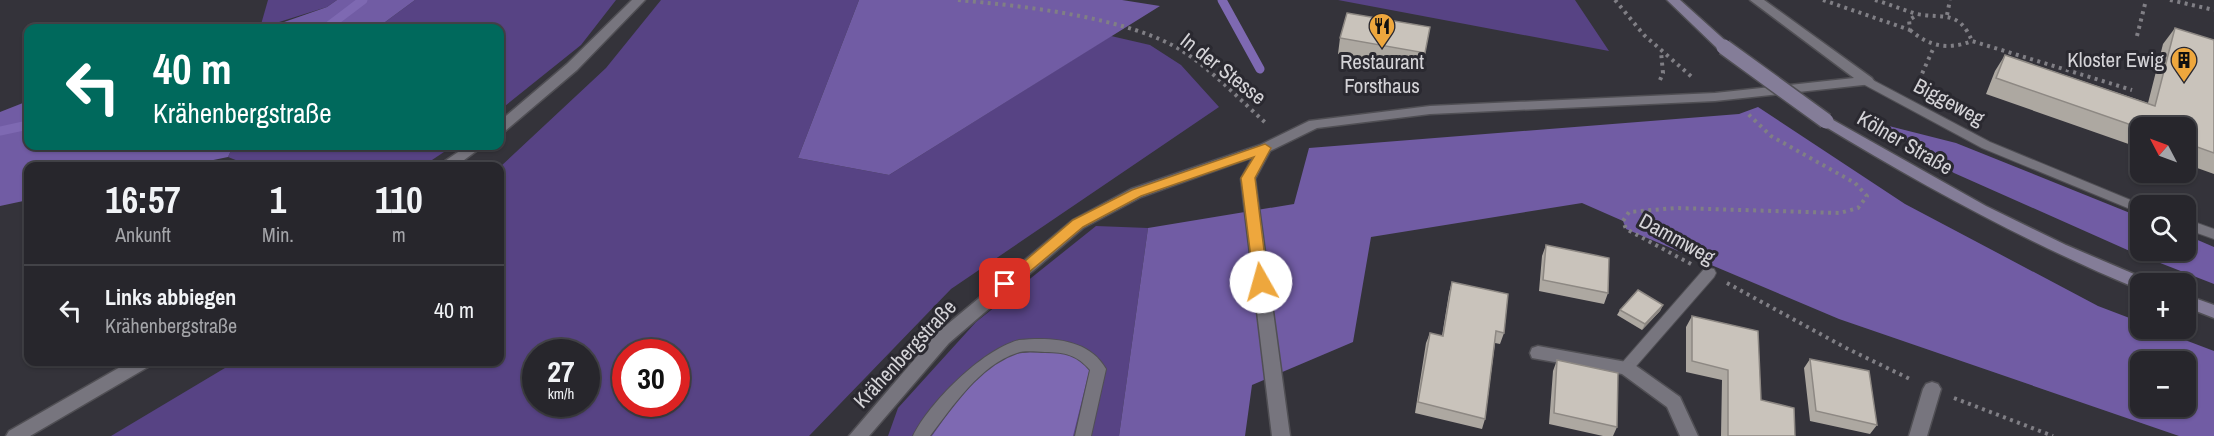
<!DOCTYPE html>
<html lang="de">
<head>
<meta charset="utf-8">
<style>
  :root { --surface:#27262c; --page:#333238; --text:#f1f3f6; --muted:#a4a5a9; --line:#434348 }
  body { margin:0; font-family:"Archivo Narrow",sans-serif; background:var(--page); color:var(--text); height:100vh; display:flex; flex-direction:column; font-size:22px; white-space:nowrap }
  * { box-sizing:border-box; margin:0 }
  p { font-size:20px; color:var(--muted) }
  .icon { flex:none; width:33px; height:33px; fill:none; stroke:currentColor; stroke-width:2; stroke-linecap:round; stroke-linejoin:round }
  .map { position:relative; flex:1; overflow:hidden }
  .details { position:absolute; left:24px; top:162px; width:480px; height:204px; display:flex; flex-direction:column; background:var(--surface); border-radius:12px; box-shadow:0 2px 4px #0004,0 0 0 2px var(--line) }
  .details>* { flex:none }
  .guide { position:absolute; left:24px; top:24px; width:480px; height:126px; border-radius:12px; box-shadow:0 2px 4px #0004,0 0 0 2px var(--line); background:#00695c; color:#fff; overflow:hidden }
  .needle { width:39px; rotate:311deg }
  .fabs { position:absolute; left:2130px; top:117px; display:grid; gap:12px }
  .fabs a { display:grid; place-items:center; width:66px; height:66px; border-radius:12px; background:var(--surface); box-shadow:0 2px 4px #0004,0 0 0 2px var(--line); font-size:30px }
  .speed { position:absolute; left:522px; top:339px; display:flex; gap:12px; font-size:30px; font-weight:700; text-align:center }
  .speed>* { display:grid; place-content:center; width:78px; height:78px; border-radius:50%; background:var(--surface); box-shadow:0 2px 4px #0004,0 0 0 2px var(--line); line-height:1 }
  .speed small { font-size:15px; font-weight:400 }
  .speed .limit { border:9px solid #d22; background:#fff; color:#111 }
  .pin { position:absolute; display:grid; place-items:center; width:51px; height:51px; color:#fff; margin:-26px; border-radius:12px; box-shadow:0 3px 9px #0006 }
  .me { position:absolute; width:66px; margin:-33px; rotate:353deg; stroke-linejoin:round; filter:drop-shadow(0 0 4px #0008) }
  .turn { display:flex; align-items:center; gap:21px; height:126px; padding:0 30px; font-size:27px }
  .turn .icon { width:78px; height:78px; stroke-width:2.5 }
  .turn b { display:block; font-size:42px; line-height:51px }
  .eta { display:flex; justify-content:space-evenly; align-items:center; height:102px; text-align:center }
  .eta b { font-size:36px; font-weight:800; line-height:42px }
  ul { padding:0; list-style:none }
  li { display:flex; align-items:center; gap:18px; height:90px; padding:0 30px; border-top:2px solid var(--line) }
  li div { flex:1 }
  li b { display:block; font-size:22px }
  li em { font-style:normal }
  .map>svg:first-child { display:block }
  .green { fill:#574384; fill-rule:evenodd }
  .forest { fill:#715ca4; fill-rule:evenodd }
  .water { fill:#7e69b2 }
  .lines { fill:none; stroke-linecap:round; stroke-linejoin:round }
  .stream { stroke:#7e69b2; stroke-width:9 }
  .lane-casing { stroke:#504f54; stroke-width:2 }
  .street-casing { stroke:#504f54; stroke-width:3 }
  .secondary-casing { stroke:#504f54; stroke-width:3 }
  .path { stroke:#807f85; stroke-width:4; stroke-dasharray:3 4.5; stroke-linecap:butt }
  .lane { fill:#77757e; fill-rule:evenodd }
  .street { fill:#77757e; fill-rule:evenodd }
  .secondary { fill:#847d98; fill-rule:evenodd }
  .secondary-bridge-casing { stroke:#504f54; stroke-width:18; stroke-linecap:butt }
  .secondary-bridge { stroke:#847d98; stroke-width:15 }
  .wall { fill:#ada8a1 }
  .shaded-wall { fill:#8d8883 }
  .building { fill:#c9c3bb; stroke:#8d8883; stroke-width:1.5 }
  .route { fill:#eea73d; stroke:#9b6d28; stroke-width:1.5 }
  .labels { text-anchor:middle; stroke-width:6; stroke-linejoin:round; paint-order:stroke }
  .poi-label { font-size:21px; fill:#d4d3d7; stroke:#2a2930; text-anchor:end }
  .street-label { font-size:21px; fill:#d4d3d7; stroke:#2a2930 }
</style>
</head>
<body>
<div class="map">
<svg width="2214" height="436" viewBox="0 0 2214 436">
  <rect width="100%" height="100%" fill="#34333a"/>
  <path class="green" d="M 268,0 L 337,0 L 327,7 L 260,28 Z
    M 415,0 L 616,0 L 581,45 L 500,110 L 500,28 L 377,28 Z
    M 661,0 L 859,0 L 798,158 L 889,175 L 1111,36 L 1150,45 L 1181,65 L 1219,107 L 951,289 L 809,436 L 111,436 L 235,362 L 500,362 L 500,167 L 606,68 ZM 536,352 L 586,352 L 586,404 L 536,404 ZM 626,352 L 676,352 L 676,404 L 626,404 Z
    M 1338,0 L 1575,0 L 1609,51 Z
    M 233,146 L 453,146 L 423,166 L 251,166 L 228,157 Z
    M 1096,226 L 1148,228 L 1119,436 L 888,436 L 898,408 L 976,322 Z"/>
  <path class="forest" d="M 337,0 L 415,0 L 377,28 L 267,28 L 327,7 Z
    M 859,0 L 1122,0 L 1160,6 L 889,175 L 798,158 Z
    M 28,101 L 28,146 L 233,146 L 228,157 L 184,166 L 28,166 L 28,200 L 0,206 L 0,112 Z
    M 1758,107 L 1905,204 L 2098,306 L 2140,322 L 2140,328 L 2156,329 L 2214,351 L 2214,436 L 2179,436 L 1839,319 L 1626,229 L 1623,221 L 1582,203 L 1371,237 L 1353,342 L 1252,385 L 1245,436 L 1119,436 L 1148,228 L 1294,204 L 1309,148 L 1739,114 ZM 2140,362 L 2186,362 L 2186,406 L 2140,406 Z
    M 1881,124 L 1956,143 L 2140,217 L 2140,250 L 2186,250 L 2186,235 L 2214,247 L 2214,284 L 2132,252 L 1954,173 Z"/>
  <path class="water" d="M 1043,351 C 1061,352 1080,351 1090,368 L 1073,436 L 932,436 C 950,410 983,363 1015,354 C 1024,352 1034,352 1043,351 Z"/>
  <g class="lines">
    <path class="stream" d="M 1222,0 L 1260,69
      M 326,28 L 363,0
      M 0,131 L 28,125"/>
    <g class="lane-casing">
      <path id="lane" d="M 1867,77 L 1990,142 L 2145,206 L 2140,206 L 2140,213 L 2135,211 L 1982,148 L 1863,84 L 1861,81 Z
        M 2186,219 L 2214,229 L 2214,239 L 2186,229 Z
        M 1709,268 L 1714,269 L 1716,273 L 1714,277 L 1631,372 L 1626,374 L 1621,372 L 1618,368 L 1621,364 L 1704,269 Z
        M 1019,340 C 1049,337 1089,338 1106,369 L 1091,436 L 1075,436 L 1090,370 C 1077,355 1065,352 1045,352 C 1036,352 1026,350 1017,353 C 980,365 953,406 930,436 L 913,436 C 930,402 982,350 1019,340 Z"/>
    </g>
    <g class="street-casing">
      <path id="street" d="M 632,0 L 645,0 L 577,70 L 505,131 L 500,132 L 500,121 L 567,64 Z
        M 1750,0 L 1764,0 L 1872,78 L 1874,81 L 1872,84 L 1715,101 L 1430,114 L 1317,128 L 1270,151 L 1255,179 L 1290,436 L 1272,436 L 1241,179 L 1253,157 L 1141,197 L 1083,228 L 949,343 L 869,436 L 849,436 L 937,333 L 1073,220 L 1131,189 L 1260,145 L 1309,121 L 1430,106 L 1715,93 L 1854,78 Z
        M 467,146 L 483,146 L 456,166 L 440,166 L 442,163 Z
        M 1538,346 L 1632,363 L 1680,397 L 1698,436 L 1680,436 L 1667,407 L 1622,374 L 1532,358 L 1530,353 L 1532,348 Z
        M 129,362 L 150,362 L 148,367 L 30,436 L 6,436 L 9,431 Z
        M 1932,382 L 1938,384 L 1941,389 L 1927,436 L 1909,436 L 1923,389 L 1926,384 Z"/>
    </g>
    <g class="secondary-casing">
      <path id="secondary" d="M 1667,0 L 1680,0 L 1729,44 L 1730,47 L 1729,50 L 1719,50 Z
        M 1826,116 L 1986,206 L 2066,245 L 2148,280 L 2150,284 L 2140,284 L 2140,289 L 2136,288 C 2026,242 1923,186 1821,124 L 1819,121 L 1821,118 Z
        M 2186,295 L 2214,305 L 2214,318 L 2186,307 Z"/>
    </g>
    <path class="path" d="M 958,0 C 1023,6 1130,17 1184,52 C 1213,71 1241,101 1267,124
      M 1615,0 L 1644,35 L 1693,78
      M 1823,0 L 1910,30 L 1909,20 L 1917,15
      M 1875,0 C 1889,4 1903,10 1917,14 C 1944,19 1959,10 1972,41
      M 2170,0 L 2214,10
      M 1947,15 L 1950,0
      M 1910,30 C 1930,47 1948,50 1972,41 L 2132,90
      M 2137,36 L 2146,0
      M 1660,80 L 1663,73 L 1661,52
      M 1916,87 L 1934,47
      M 1691,264 L 1626,229 L 1623,221 L 1629,212 L 1676,208 L 1840,213 L 1858,208 L 1867,196 L 1855,183 L 1771,136 L 1746,112
      M 1727,283 L 1846,348 L 1912,380
      M 1954,398 L 2053,436"/>
    <use href="#lane" class="lane"/>
    <use href="#street" class="street"/>
    <use href="#secondary" class="secondary"/>
    <g class="secondary-bridge-casing">
      <path id="secondary-bridge" d="M 1724,47 L 1826,121"/>
    </g>
    <use href="#secondary-bridge" class="secondary-bridge"/>
  </g>
  <path class="wall" d="M 1430,27 L 1421,69 L 1338,54 L 1340,38 Z
    M 2175,28 L 2214,40 L 2214,174 L 2186,164 L 2186,128 L 2140,128 L 2140,148 L 1986,94 L 1995,71 L 2005,55 L 2148,103 L 2163,44 Z
    M 1546,245 L 1608,293 L 1604,304 L 1539,291 L 1542,256 Z
    M 1452,282 L 1504,333 L 1500,344 L 1495,343 L 1485,419 L 1482,429 L 1415,413 L 1426,343 L 1430,333 L 1442,336 L 1449,293 Z
    M 1663,305 L 1660,311 L 1642,330 L 1617,315 L 1620,310 Z
    M 1692,316 L 1761,400 L 1795,436 L 1721,436 L 1722,380 L 1686,372 L 1686,327 Z
    M 1810,359 L 1877,425 L 1870,434 L 1810,421 L 1804,368 Z
    M 1557,360 L 1617,427 L 1613,436 L 1603,436 L 1549,424 L 1553,371 Z"/>
  <path class="shaded-wall" d="M 1663,305 L 1660,311 L 1642,330 L 1645,324 Z"/>
  <path class="building" d="M 1347,13 L 1430,27 L 1425,53 L 1340,38 Z
    M 2175,28 L 2214,40 L 2214,153 L 2186,143 L 2186,128 L 2140,128 L 1996,78 L 2005,55 L 2155,106 Z
    M 1546,245 L 1609,258 L 1608,293 L 1543,280 Z
    M 1452,282 L 1508,294 L 1504,333 L 1496,331 L 1485,419 L 1418,402 L 1430,333 L 1443,336 Z
    M 1638,290 L 1663,305 L 1645,324 L 1620,310 Z
    M 1692,316 L 1758,331 L 1761,400 L 1794,408 L 1795,436 L 1728,436 L 1728,370 L 1692,361 Z
    M 1810,359 L 1869,371 L 1877,425 L 1816,411 Z
    M 1557,360 L 1618,373 L 1617,427 L 1554,413 Z"/>
  <path class="route" d="M 1265,144 L 1271,148 L 1255,178 L 1268,282 L 1266,285 L 1261,287 L 1254,282 L 1241,178 L 1254,157 L 1141,196 L 1083,227 L 1010,288 L 1000,288 L 998,284 L 1073,220 L 1132,190 Z"/>
  <defs>
    <g id="restaurant-pin" transform="scale(1.35)"><path d="M0 17L-7.5 6A9.5 9.5 0 1 1 7.5 6Z" fill="#eea73d" stroke="#2a2930"/><path d="M-5-6h1v4h1v-4h1v4h1v-4h1v5L-1.5 .5V6h-2V.5L-5-1ZM5-6V6H3V1.5H1.5Q1.5-4 5-6Z" fill="#111"/></g>
    <g id="building-pin" transform="scale(1.35)"><path d="M0 17L-7.5 6A9.5 9.5 0 1 1 7.5 6Z" fill="#eea73d" stroke="#2a2930"/><path d="M-4-6H4V6H1V3H-1V6H-4ZM-2.5-4.3h1.7v1.8h-1.7ZM.8-4.3h1.7v1.8H.8ZM-2.5-1h1.7V.8h-1.7ZM.8-1h1.7V.8H.8Z" fill="#111"/></g>
  </defs>
  <g fill-rule="evenodd">
    <use href="#restaurant-pin" x="1382" y="26"/>
    <use href="#building-pin" x="2184" y="60"/>
  </g>
  <g class="labels">
    <g class="poi-label">
      <text x="2164" y="67">Kloster Ewig</text>
      <text x="1382" y="69" text-anchor="middle">Restaurant<tspan x="1382" dy="24">Forsthaus</tspan></text>
    </g>
    <g class="street-label">
      <text transform="translate(1223 69) rotate(38)" y="7">In der Stesse</text>
      <text transform="translate(1949 102) rotate(28)" y="7">Biggeweg</text>
      <text transform="translate(1905 143) rotate(30)" y="7">Kölner Straße</text>
      <text transform="translate(1677 239) rotate(29)" y="7">Dammweg</text>
      <text transform="translate(905 354) rotate(-47)" y="7">Krähenbergstraße</text>
    </g>
  </g>
</svg>
<div class="fabs">
<a><svg class="needle" viewBox="-14 -14 28 28"><path d="M0-13l5 13h-10z" fill="#e53935"/><path d="M0 13l5-13h-10z" fill="#a4a5a9"/></svg></a>
<a><svg class="icon" aria-label="search" viewBox="0 0 24 24"><circle cx="10" cy="10" r="6"/><path d="M15 15l6 6"/></svg></a>
<a>+</a>
<a>−</a>
</div>
<div class="speed"><div>27<small>km/h</small></div><div class="limit">30</div></div>
<div class="pin" style="left:1005px;top:284px;background:#d93025"><svg class="icon" aria-label="arrive" viewBox="0 0 24 24"><path d="M6 21V4h12l-3 4 3 4H6"/></svg></div>
<svg class="me" style="left:1261px;top:282px" viewBox="-20 -20 40 40"><circle r="19" fill="#fff"/><path d="M0-13L10 11 0 6-10 11z" fill="#eea73d"/></svg>
<div class="guide">
<div class="turn"><svg class="icon" aria-label="left" viewBox="0 0 24 24"><path d="M17 20v-9H6M10 6l-5 5 5 5"/></svg><div><b>40 m</b>Krähenbergstraße</div></div>
</div>
<section class="details">
<div class="eta">
<div><b>16:57</b><p>Ankunft</p></div>
<div><b>1</b><p>Min.</p></div>
<div><b>110</b><p>m</p></div>
</div>
<ul>
<li><svg class="icon" aria-label="left" viewBox="0 0 24 24"><path d="M17 20v-9H6M10 6l-5 5 5 5"/></svg><div><b>Links abbiegen</b><p>Krähenbergstraße</p></div><em>40 m</em></li>
</ul>
</section>
</div>
</body>
</html>
